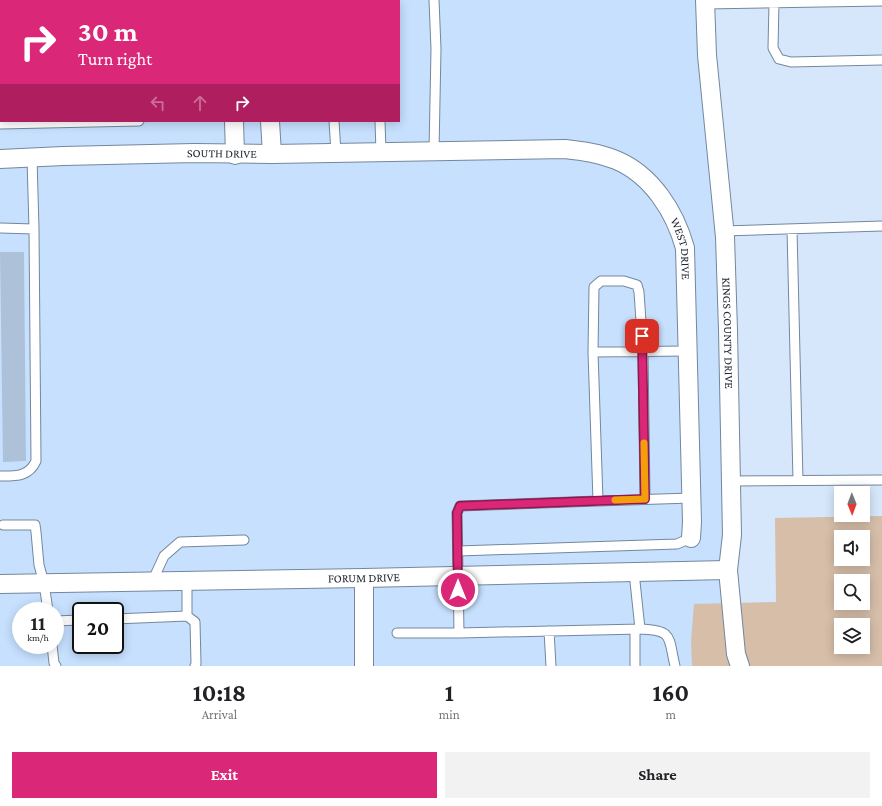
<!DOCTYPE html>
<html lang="en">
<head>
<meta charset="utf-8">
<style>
  :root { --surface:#fff; --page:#f2f2f2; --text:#202124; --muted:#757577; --accent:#db2777 }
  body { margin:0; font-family:"Crimson Pro",serif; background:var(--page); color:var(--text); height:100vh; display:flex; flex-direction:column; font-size:15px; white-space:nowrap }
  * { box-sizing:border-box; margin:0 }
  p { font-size:13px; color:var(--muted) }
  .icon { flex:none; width:22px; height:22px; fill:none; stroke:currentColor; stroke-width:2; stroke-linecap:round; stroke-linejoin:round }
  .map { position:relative; height:666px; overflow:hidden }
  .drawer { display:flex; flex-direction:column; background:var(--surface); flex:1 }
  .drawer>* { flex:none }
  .banner { position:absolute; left:0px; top:0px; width:400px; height:122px; box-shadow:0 2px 10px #0003; background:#db2777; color:#fff; overflow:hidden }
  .needle { width:26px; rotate:179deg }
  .buttons { position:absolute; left:834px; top:486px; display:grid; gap:8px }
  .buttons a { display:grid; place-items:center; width:36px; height:36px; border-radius:0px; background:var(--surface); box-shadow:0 2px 10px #0003; font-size:20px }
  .speed { position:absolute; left:12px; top:602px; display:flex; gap:8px; font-size:20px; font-weight:700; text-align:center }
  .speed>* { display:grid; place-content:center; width:52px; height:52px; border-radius:50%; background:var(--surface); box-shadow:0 2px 10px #0003; line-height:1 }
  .speed small { font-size:10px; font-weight:400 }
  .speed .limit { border:2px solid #111; border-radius:6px; background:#fff; color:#111 }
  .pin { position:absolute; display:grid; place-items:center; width:34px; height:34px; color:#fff; margin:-17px; border-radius:8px; box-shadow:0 2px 6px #0006 }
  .me { position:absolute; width:44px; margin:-22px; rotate:0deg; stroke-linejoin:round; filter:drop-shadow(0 0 3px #0008) }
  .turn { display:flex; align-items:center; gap:14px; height:84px; padding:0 12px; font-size:18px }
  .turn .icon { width:52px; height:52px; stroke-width:2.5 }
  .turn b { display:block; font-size:28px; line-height:34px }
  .lanes { display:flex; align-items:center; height:38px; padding:0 12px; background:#0003; justify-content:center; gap:20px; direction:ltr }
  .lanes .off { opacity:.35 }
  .eta { display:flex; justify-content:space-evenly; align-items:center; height:68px; text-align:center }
  .eta b { font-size:24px; font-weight:700; line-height:28px }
  .action { display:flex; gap:8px; margin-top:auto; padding:8px 12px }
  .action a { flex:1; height:46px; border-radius:0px; background:var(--accent); color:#fff; font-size:16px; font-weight:700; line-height:46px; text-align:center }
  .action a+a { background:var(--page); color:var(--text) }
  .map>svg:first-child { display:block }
  .built { fill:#c6e0fe; fill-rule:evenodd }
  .green { fill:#d6bea9; fill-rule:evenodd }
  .building { fill:#adc2d9 }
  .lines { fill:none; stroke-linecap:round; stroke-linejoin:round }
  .lane-casing { stroke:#74879d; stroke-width:11 }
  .street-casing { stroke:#74879d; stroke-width:20 }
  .lane { stroke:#fff; stroke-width:9 }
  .street { stroke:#fff; stroke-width:18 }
  .route-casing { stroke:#8e194d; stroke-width:10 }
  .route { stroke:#db2777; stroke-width:7 }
  .slow { stroke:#f59e0b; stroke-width:7 }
  .labels { text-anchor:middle; stroke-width:4; stroke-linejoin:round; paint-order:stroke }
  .street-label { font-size:12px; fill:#222932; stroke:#fff }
</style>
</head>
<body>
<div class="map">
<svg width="882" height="666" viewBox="0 0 882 666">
  <rect width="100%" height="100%" fill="#d7e7fb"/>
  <path class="built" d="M 0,0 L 705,0 L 713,126 L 736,666 L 0,666 ZM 1,1 L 399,1 L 399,121 L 1,121 ZM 21,611 L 55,611 L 55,645 L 21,645 ZM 81,611 L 115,611 L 115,645 L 81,645 Z"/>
  <path class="green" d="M 882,516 L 882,666 L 692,666 L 691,641 L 694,604 L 776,602 L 775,518 ZM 841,537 L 863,537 L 863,559 L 841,559 ZM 841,581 L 863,581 L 863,603 L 841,603 ZM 841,625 L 863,625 L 863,647 L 841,647 Z"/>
  <path class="building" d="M 0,252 L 24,252 L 26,461 L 3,462 Z"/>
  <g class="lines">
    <g class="lane-casing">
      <path id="lane" d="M 38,0 L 38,1
        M 86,0 L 86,1
        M 130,0 L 130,1
        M 177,0 L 177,1
        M 320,0 L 320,1
        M 377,0 L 377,1
        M 434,0 L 436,49 L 434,151
        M 774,3 L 773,48 L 779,59 L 791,62 L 882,60
        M 705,4 L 882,1
        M 334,121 L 336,153
        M 380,121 L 381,152
        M 0,124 L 139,121
        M 0,228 L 34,229
        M 792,229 L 798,480
        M 724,231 L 882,226
        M 593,352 L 594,287 L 601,281 L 624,281 L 637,285 L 639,292 L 643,351 L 645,499
        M 0,476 C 15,476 29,477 36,461 L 34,229 L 32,158
        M 731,481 L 882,480
        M 598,501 L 691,498
        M 3,525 L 35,525 L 36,532 L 39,565 L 44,583 L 48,611
        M 458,551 L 677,544 L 691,538
        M 634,572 L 640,629 C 674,630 668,637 675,666
        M 187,581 L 187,616 L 195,622 L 196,664 L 195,666
        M 152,582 L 164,556 L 180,542 L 244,540
        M 115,619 L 187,616
        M 55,621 L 81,620
        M 635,630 L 635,666
        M 549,631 L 551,666
        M 397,633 L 459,633 L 640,629
        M 459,633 L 457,513 L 460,506 L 598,501 L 593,352 L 687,351
        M 52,645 L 54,663 L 56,666"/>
    </g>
    <g class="street-casing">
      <g id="street">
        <path d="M 232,0 L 232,1"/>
        <path d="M 269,0 L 269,1"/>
        <path id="s1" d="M 705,0 L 707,55 L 725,237 L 728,330 L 732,535 L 728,570 L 736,654 L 740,666"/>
        <path d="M 234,121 L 235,155"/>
        <path d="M 270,121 L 272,154"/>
        <path id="s2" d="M 0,159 L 63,156 L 194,153 L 272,154 L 565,149 C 582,151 599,153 616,160 C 652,175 675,212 685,248 L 692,522 L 691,538"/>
        <path d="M 364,578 L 364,666"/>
        <path id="s3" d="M 0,584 L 364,578 L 728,570"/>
      </g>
    </g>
    <use href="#lane" class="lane"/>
    <use href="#street" class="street"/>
  </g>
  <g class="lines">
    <g class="route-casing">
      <path id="route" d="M 458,590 L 457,513 L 460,506 L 645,499 L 642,336"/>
    </g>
    <use href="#route" class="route"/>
    <path class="slow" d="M 615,500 L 645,499 L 644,443"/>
  </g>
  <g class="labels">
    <g class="street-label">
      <text dy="4" stroke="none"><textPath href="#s2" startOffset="222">SOUTH DRIVE</textPath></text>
      <text dy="4" stroke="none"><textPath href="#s2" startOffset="733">WEST DRIVE</textPath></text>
      <text dy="4" stroke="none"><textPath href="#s1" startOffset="334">KINGS COUNTY DRIVE</textPath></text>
      <text dy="4" stroke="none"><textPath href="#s3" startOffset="364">FORUM DRIVE</textPath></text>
    </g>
  </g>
</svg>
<div class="buttons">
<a><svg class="needle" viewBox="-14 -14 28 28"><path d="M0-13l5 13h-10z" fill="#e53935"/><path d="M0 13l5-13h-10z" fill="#757577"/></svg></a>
<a><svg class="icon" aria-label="sound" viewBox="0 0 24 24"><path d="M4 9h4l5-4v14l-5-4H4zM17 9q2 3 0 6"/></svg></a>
<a><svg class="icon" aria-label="search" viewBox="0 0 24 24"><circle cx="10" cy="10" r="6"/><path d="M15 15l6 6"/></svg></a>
<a><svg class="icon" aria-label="layers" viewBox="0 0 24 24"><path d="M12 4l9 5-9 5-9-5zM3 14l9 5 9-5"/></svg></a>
</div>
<div class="speed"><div>11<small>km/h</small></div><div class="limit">20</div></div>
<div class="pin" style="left:642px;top:336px;background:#d93025"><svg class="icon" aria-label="arrive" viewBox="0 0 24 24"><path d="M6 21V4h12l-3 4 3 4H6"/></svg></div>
<svg class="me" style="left:458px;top:590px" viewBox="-20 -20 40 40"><circle r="17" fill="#db2777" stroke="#fff" stroke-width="3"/><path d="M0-11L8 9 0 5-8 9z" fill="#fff"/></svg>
<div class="banner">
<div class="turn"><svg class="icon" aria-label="right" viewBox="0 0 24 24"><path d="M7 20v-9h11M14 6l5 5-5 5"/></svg><div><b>30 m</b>Turn right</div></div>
<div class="lanes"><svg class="icon off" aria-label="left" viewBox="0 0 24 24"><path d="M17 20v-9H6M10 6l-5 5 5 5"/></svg><svg class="icon off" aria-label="ahead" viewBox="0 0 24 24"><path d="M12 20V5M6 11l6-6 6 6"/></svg><svg class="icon" aria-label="right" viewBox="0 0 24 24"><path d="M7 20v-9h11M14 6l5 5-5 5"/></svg></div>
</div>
</div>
<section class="drawer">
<div class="eta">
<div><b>10:18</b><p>Arrival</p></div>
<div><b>1</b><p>min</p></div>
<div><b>160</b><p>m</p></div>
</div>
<div class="action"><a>Exit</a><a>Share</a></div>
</section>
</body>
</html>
